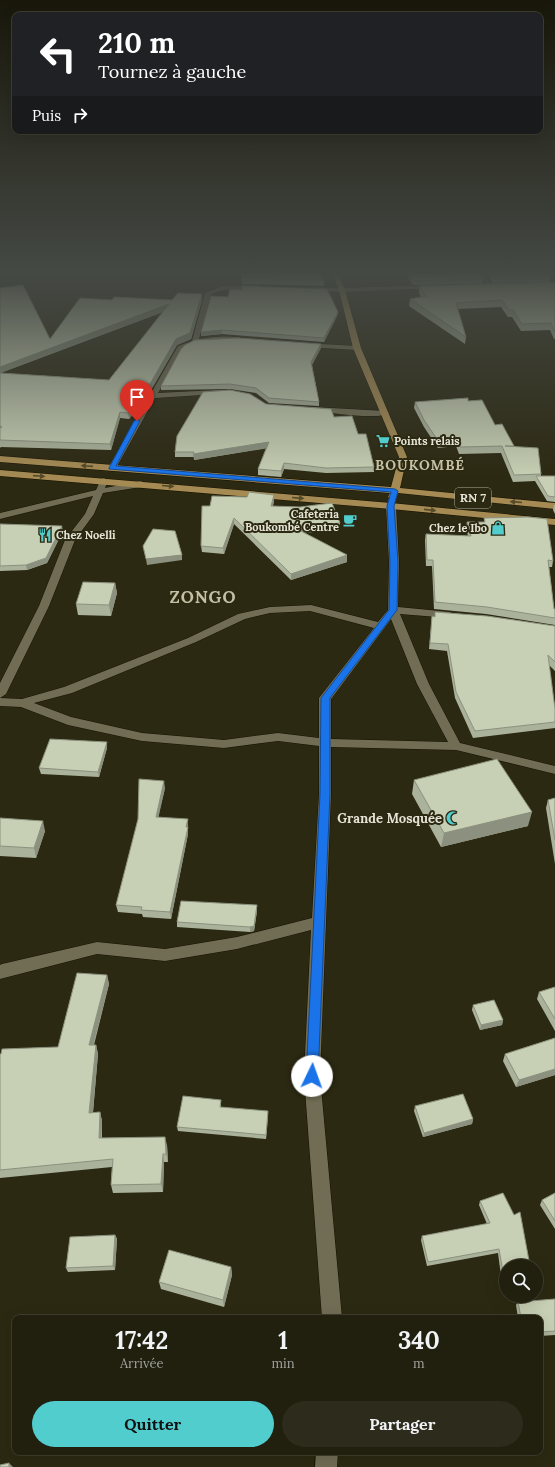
<!DOCTYPE html>
<html lang="fr">
<head>
<meta charset="utf-8">
<style>
  :root { --surface:#211f0e; --page:#2d2c1c; --text:#f1f3f6; --muted:#a2a29e; --line:#3e3d2e; --accent:#52cdce }
  body { margin:0; font-family:Lora,serif; background:var(--page); color:var(--text); height:100vh; display:flex; flex-direction:column; font-size:15px; white-space:nowrap }
  * { box-sizing:border-box; margin:0 }
  p { font-size:13px; color:var(--muted) }
  .icon { flex:none; width:22px; height:22px; fill:none; stroke:currentColor; stroke-width:2; stroke-linecap:round; stroke-linejoin:round }
  .map { position:relative; flex:1; overflow:hidden }
  .details { position:absolute; left:12px; top:1315px; width:531px; height:140px; display:flex; flex-direction:column; background:var(--surface); border-radius:8px; box-shadow:0 4px 16px #0002,0 0 0 1px var(--line) }
  .details>* { flex:none }
  .banner { position:absolute; left:12px; top:12px; width:531px; height:122px; border-radius:8px; box-shadow:0 4px 16px #0002,0 0 0 1px var(--line); background:#202124; color:#fff; overflow:hidden }
  .buttons { position:absolute; left:499px; top:1259px; display:grid; gap:8px }
  .buttons a { display:grid; place-items:center; width:44px; height:44px; border-radius:50%; background:var(--surface); box-shadow:0 4px 16px #0002,0 0 0 1px var(--line); font-size:20px }
  .pin { position:absolute; display:grid; place-items:center; width:34px; height:34px; color:#fff; margin:-41px -17px; border-radius:50% 50% 50% 0; rotate:-45deg; box-shadow:0 0 4px #0007 }
  .pin .icon { rotate:45deg }
  .me { position:absolute; width:44px; margin:-22px; rotate:3deg; stroke-linejoin:round; filter:drop-shadow(0 0 3px #0008) }
  .turn { display:flex; align-items:center; gap:14px; height:84px; padding:0 20px; font-size:18px }
  .turn .icon { width:52px; height:52px; stroke-width:2.5 }
  .turn b { display:block; font-size:28px; line-height:34px }
  .then { display:flex; align-items:center; height:38px; padding:0 20px; background:#0003; gap:8px; font-size:15px }
  .eta { display:flex; justify-content:space-evenly; align-items:center; height:68px; text-align:center }
  .eta b { font-size:24px; font-weight:800; line-height:28px }
  .button { display:flex; gap:8px; margin-top:auto; padding:8px 20px }
  .button a { flex:1; height:46px; border-radius:24px; background:var(--accent); color:#111; font-size:16px; font-weight:800; line-height:46px; text-align:center }
  .button a+a { background:var(--page); color:var(--text) }
  .map>svg:first-child { display:block }
  .lines { fill:none; stroke-linecap:round; stroke-linejoin:round }
  .minor-casing { stroke:#151100; stroke-width:1 }
  .major-casing { stroke:#151100; stroke-width:1 }
  .minor { fill:#716d54; fill-rule:evenodd }
  .major { fill:#a58a53; fill-rule:evenodd }
  .wall { fill:#abb29b; fill-rule:evenodd }
  .shaded-wall { fill:#8b917e }
  .building { fill:#c7cfb4; stroke:#8b917e }
  .oneway { fill:#564b29 }
  .route { fill:#1a73e8; stroke:#114b97 }
  .labels { text-anchor:middle; stroke-width:4; stroke-linejoin:round; paint-order:stroke }
  .far-poi-label { font-size:11px; font-weight:bold; fill:#e5e4d6; stroke:#2c2912; text-anchor:start }
  .shield { fill:#2c2912; stroke:#aeac9b; stroke-width:1 }
  .shield-label { font-size:12px; font-weight:bold; fill:#e5e4d6 }
  .poi-label { font-size:13px; font-weight:bold; fill:#e5e4d6; stroke:#2c2912; text-anchor:end }
  .far-district-label { font-size:14px; font-weight:bold; letter-spacing:1px; fill:#c4c0a5; stroke:#2c2912 }
  .district-label { font-size:17px; font-weight:bold; letter-spacing:1px; fill:#c4c0a5; stroke:#2c2912 }
</style>
</head>
<body>
<div class="map">
<svg width="555" height="1467" viewBox="0 0 555 1467">
  <rect width="100%" height="100%" fill="#2c2912"/>
  <g class="lines">
    <g class="minor-casing">
      <path id="minor" d="M 480,273 L 486,273 L 490,287 L 486,287 Z
        M 436,285 L 438,286 L 438,288 L 342,292 L 310,291 L 307,289 L 310,287 L 342,288 Z
        M 222,286 L 258,285 L 261,287 L 258,289 L 223,290 L 211,294 L 199,339 C 210,337 237,334 246,340 L 242,342 L 212,341 L 185,347 L 158,393 L 218,390 L 222,392 L 218,394 L 155,398 L 116,468 L 112,471 L 109,470 L 108,468 L 178,346 L 192,341 L 205,293 Z
        M 303,343 L 357,346 L 361,348 L 357,350 L 306,347 L 303,347 Z
        M 313,407 L 385,411 L 389,413 C 381,420 329,413 316,411 L 312,409 Z
        M 104,478 L 108,481 L 105,488 L 141,481 L 145,484 L 141,487 L 103,493 L 94,514 L 75,540 L 49,606 L 6,694 L 0,698 L 0,683 L 39,606 L 65,540 L 85,514 L 93,496 L 0,519 L 0,513 L 96,490 L 101,479 Z
        M 391,503 L 396,506 L 399,562 L 398,607 L 450,612 L 455,615 L 450,618 L 400,614 L 429,684 L 460,743 L 555,766 L 555,774 L 456,750 L 331,747 L 331,794 L 320,1076 L 342,1318 L 322,1318 L 304,1076 L 311,930 L 237,949 L 165,961 L 97,954 L 0,979 L 0,965 L 2,964 L 97,942 L 165,949 L 237,937 L 312,918 L 319,794 L 319,746 L 278,741 L 224,748 L 142,741 L 68,725 L 21,707 L 0,706 L 0,698 L 22,699 L 64,687 L 188,638 L 238,614 L 270,607 L 311,605 L 378,622 L 388,610 L 389,562 L 386,506 ZM 310,611 L 374,628 L 319,698 L 319,738 L 278,733 L 224,740 L 142,733 L 71,717 L 34,703 L 72,693 L 196,642 L 245,619 L 270,613 ZM 391,619 L 417,684 L 448,742 L 331,739 L 331,699 Z
        M 316,1452 L 338,1452 L 337,1467 L 315,1467 Z"/>
    </g>
    <g class="major-casing">
      <path id="major" d="M 332,273 L 338,273 L 345,290 L 361,348 L 407,457 L 400,488 L 555,503 L 555,509 L 398,493 L 396,499 L 393,500 L 388,497 L 390,493 L 0,462 L 0,456 L 391,487 L 399,457 L 353,348 L 339,290 Z
        M 0,470 L 391,503 L 555,519 L 555,525 L 391,509 L 0,476 Z"/>
    </g>
    <use href="#minor" class="minor"/>
    <use href="#major" class="major"/>
  </g>
  <path class="wall" d="M 241,273 L 324,280 L 324,286 L 242,284 Z
    M 405,273 L 480,273 L 483,279 L 482,284 L 413,285 Z
    M 488,273 L 551,273 L 550,282 L 492,283 L 488,274 Z
    M 555,285 L 555,339 L 554,339 L 550,330 L 521,331 L 512,317 L 508,317 L 501,307 L 458,309 L 466,337 L 465,344 L 409,306 L 410,299 L 421,297 L 419,293 L 419,286 Z
    M 0,288 L 50,339 L 112,300 L 172,300 L 202,294 L 202,300 L 191,339 L 177,345 L 151,390 L 147,390 L 137,409 L 129,419 L 120,418 L 111,450 L 1,447 L 0,448 ZM 163,312 L 109,380 L 1,373 L 3,372 Z
    M 338,312 L 337,316 L 324,342 L 222,334 L 201,336 L 201,332 Z
    M 321,348 L 312,365 L 319,402 L 319,406 L 269,403 L 256,393 L 230,389 L 161,390 L 161,386 Z
    M 468,401 L 495,425 L 514,446 L 514,447 L 541,474 L 541,476 L 555,476 L 555,502 L 547,501 L 535,481 L 513,482 L 501,453 L 459,454 L 456,446 L 438,448 L 424,427 L 414,408 L 415,402 Z
    M 266,404 L 334,417 L 358,434 L 374,467 L 374,472 L 326,473 L 284,469 L 281,477 L 258,475 L 258,469 L 266,448 L 194,460 L 194,457 L 175,457 L 175,452 Z
    M 274,501 L 273,506 L 340,523 L 340,529 L 305,533 L 347,555 L 347,562 L 291,580 L 234,524 L 224,554 L 202,552 L 201,546 L 210,506 Z
    M 554,505 L 555,505 L 555,514 L 553,510 Z
    M 484,518 L 553,561 L 552,567 L 549,567 L 554,609 L 555,609 L 555,625 L 486,614 L 434,609 L 432,566 L 426,566 L 425,540 L 426,534 L 468,536 L 466,528 L 467,522 L 484,522 Z
    M 0,524 L 63,531 L 47,563 L 27,570 L 0,571 Z
    M 115,583 L 117,593 L 111,616 L 78,615 L 76,604 Z
    M 435,612 L 555,626 L 555,671 L 549,665 L 555,709 L 555,728 L 473,738 L 455,698 L 447,651 L 429,649 L 432,616 L 435,616 Z
    M 107,748 L 99,777 L 41,774 L 39,768 Z
    M 414,780 L 528,826 L 441,847 L 412,794 Z
    M 165,788 L 158,817 L 188,826 L 188,834 L 171,919 L 143,917 L 142,914 L 118,912 L 116,905 Z
    M 555,798 L 555,864 L 546,808 L 548,800 Z
    M 0,818 L 45,831 L 36,858 L 0,856 Z
    M 257,905 L 257,911 L 254,931 L 250,932 L 177,927 L 177,922 Z
    M 107,975 L 109,984 L 94,1045 L 96,1045 L 98,1054 L 93,1113 L 100,1112 L 102,1121 L 102,1138 L 167,1145 L 168,1162 L 164,1162 L 163,1192 L 113,1193 L 111,1185 L 112,1167 L 0,1178 L 0,1054 L 58,1047 Z
    M 555,987 L 555,1031 L 537,999 L 539,992 Z
    M 473,1005 L 503,1020 L 502,1025 L 480,1030 L 472,1010 Z
    M 555,1038 L 555,1075 L 516,1087 L 503,1061 L 505,1054 Z
    M 221,1100 L 221,1107 L 268,1115 L 266,1139 L 178,1131 L 177,1127 Z
    M 415,1106 L 473,1119 L 472,1124 L 423,1137 L 414,1111 Z
    M 503,1193 L 506,1276 L 501,1276 L 498,1253 L 427,1266 L 421,1240 L 422,1236 L 487,1224 L 479,1205 L 480,1201 Z
    M 555,1193 L 555,1229 L 540,1205 L 542,1200 Z
    M 115,1235 L 117,1239 L 115,1270 L 68,1272 L 66,1268 Z
    M 231,1267 L 232,1275 L 224,1307 L 161,1289 L 159,1282 Z
    M 555,1299 L 555,1335 L 540,1336 L 540,1318 L 518,1318 L 516,1305 L 518,1302 Z"/>
  <path class="shaded-wall" d="M 202,294 L 202,300 L 191,339 L 177,345 L 151,390 L 150,384 Z
    M 169,304 L 170,309 L 0,373 L 0,367 Z
    M 338,312 L 337,316 L 324,342 L 324,338 Z
    M 222,330 L 222,334 L 201,336 L 201,332 Z
    M 321,344 L 321,348 L 311,366 L 311,362 Z
    M 147,384 L 147,390 L 137,409 L 129,419 L 128,413 Z
    M 120,412 L 120,418 L 111,450 L 110,444 Z
    M 269,442 L 269,448 L 194,460 L 193,454 Z
    M 284,463 L 284,469 L 281,477 L 281,471 Z
    M 274,495 L 274,501 L 271,512 L 271,506 Z
    M 234,518 L 234,524 L 224,554 L 223,548 Z
    M 62,526 L 63,531 L 47,563 L 27,570 L 26,565 Z
    M 182,555 L 182,560 L 147,565 L 146,559 Z
    M 347,555 L 347,562 L 291,580 L 291,574 Z
    M 115,583 L 117,593 L 111,616 L 109,605 Z
    M 107,742 L 107,748 L 99,777 L 98,772 Z
    M 164,781 L 165,788 L 157,824 L 156,817 Z
    M 532,812 L 528,826 L 441,847 L 444,833 Z
    M 188,819 L 188,834 L 171,919 L 170,912 Z
    M 43,821 L 45,831 L 36,858 L 34,848 Z
    M 257,905 L 257,911 L 254,931 L 250,932 L 250,927 Z
    M 107,975 L 109,984 L 91,1054 L 89,1045 Z
    M 503,1020 L 502,1025 L 480,1030 L 481,1025 Z
    M 96,1045 L 98,1054 L 92,1122 L 89,1113 Z
    M 555,1069 L 555,1075 L 516,1087 L 519,1080 Z
    M 268,1111 L 268,1115 L 266,1139 L 266,1135 Z
    M 100,1112 L 102,1121 L 101,1147 L 99,1138 Z
    M 473,1119 L 472,1124 L 423,1137 L 424,1133 Z
    M 165,1137 L 167,1145 L 168,1162 L 166,1154 Z
    M 163,1154 L 164,1162 L 163,1192 L 161,1184 Z
    M 115,1235 L 117,1239 L 115,1270 L 113,1266 Z
    M 231,1267 L 232,1275 L 224,1307 L 223,1300 Z
    M 9,1463 L 13,1467 L 9,1467 Z"/>
  <path class="building" d="M 241,273 L 319,273 L 324,280 L 242,277 Z
    M 408,273 L 480,273 L 483,279 L 414,281 Z
    M 554,282 L 555,285 L 555,332 L 551,323 L 522,324 L 513,310 L 509,310 L 502,300 L 456,303 L 466,337 L 410,299 L 426,296 L 419,286 Z
    M 23,285 L 50,339 L 80,298 L 112,300 L 114,297 L 172,300 L 178,293 L 202,294 L 190,333 L 176,339 L 150,384 L 147,384 L 136,403 L 128,413 L 120,412 L 110,444 L 0,440 L 0,428 L 2,427 L 0,426 L 0,373 L 109,380 L 169,304 L 0,367 L 0,288 Z
    M 242,286 L 327,289 L 338,312 L 324,338 L 222,330 L 201,332 L 211,296 L 228,297 L 230,289 L 242,290 Z
    M 238,338 L 321,344 L 311,362 L 319,402 L 269,398 L 256,388 L 230,384 L 161,386 L 181,349 L 185,345 L 195,340 Z
    M 230,390 L 250,394 L 266,404 L 331,409 L 334,417 L 352,416 L 358,434 L 366,434 L 374,467 L 326,468 L 284,463 L 281,471 L 258,469 L 269,442 L 193,454 L 194,452 L 175,452 L 177,436 L 203,392 Z
    M 468,398 L 468,401 L 482,400 L 495,425 L 502,424 L 514,446 L 505,446 L 538,448 L 541,474 L 514,475 L 502,446 L 460,447 L 457,440 L 439,442 L 424,420 L 415,402 Z
    M 536,476 L 555,476 L 555,497 L 548,496 Z
    M 249,492 L 274,495 L 271,506 L 300,507 L 332,503 L 340,523 L 295,528 L 347,555 L 291,574 L 234,518 L 223,548 L 201,546 L 202,506 L 210,506 L 212,496 L 247,497 Z
    M 528,517 L 547,519 L 553,561 L 548,560 L 554,609 L 555,609 L 555,618 L 487,607 L 435,602 L 433,560 L 427,560 L 426,534 L 471,536 L 467,522 L 485,522 L 484,518 Z
    M 0,524 L 62,526 L 46,558 L 26,565 L 0,566 Z
    M 153,529 L 175,531 L 182,555 L 146,559 L 143,546 Z
    M 83,582 L 115,583 L 109,605 L 76,604 Z
    M 435,612 L 487,616 L 555,626 L 555,662 L 548,655 L 555,709 L 555,722 L 475,731 L 456,692 L 448,644 L 430,643 L 432,616 L 435,617 Z
    M 50,739 L 107,742 L 98,772 L 39,768 Z
    M 497,759 L 532,812 L 444,833 L 414,780 Z
    M 139,779 L 164,781 L 156,817 L 188,819 L 186,827 L 188,827 L 170,912 L 141,910 L 142,907 L 116,905 L 138,819 Z
    M 555,798 L 555,840 L 548,800 Z
    M 0,818 L 43,821 L 34,848 L 0,846 Z
    M 181,901 L 257,905 L 254,926 L 250,927 L 177,922 Z
    M 77,973 L 107,975 L 89,1045 L 96,1045 L 89,1113 L 100,1112 L 99,1138 L 165,1137 L 166,1154 L 163,1154 L 161,1184 L 111,1185 L 113,1159 L 0,1170 L 0,1054 L 1,1054 L 2,1049 L 58,1047 Z
    M 555,987 L 555,1019 L 539,992 Z
    M 494,1000 L 503,1020 L 481,1025 L 473,1005 Z
    M 555,1038 L 555,1069 L 519,1080 L 505,1054 Z
    M 463,1094 L 473,1119 L 424,1133 L 415,1106 Z
    M 183,1096 L 221,1100 L 220,1107 L 268,1111 L 266,1135 L 177,1127 Z
    M 503,1193 L 514,1215 L 520,1212 L 530,1266 L 506,1266 L 506,1272 L 503,1272 L 499,1249 L 428,1262 L 422,1236 L 490,1223 L 480,1201 Z
    M 555,1193 L 555,1221 L 542,1200 Z
    M 115,1235 L 113,1266 L 66,1268 L 70,1237 Z
    M 169,1250 L 231,1267 L 223,1300 L 159,1282 Z
    M 555,1299 L 555,1331 L 540,1332 L 540,1318 L 521,1318 L 518,1302 Z
    M 9,1463 L 9,1467 L 0,1467 L 0,1465 Z"/>
  <defs><path id="oneway-solid" d="M-6-.8H1V-3.2L6.5 0L1 3.2V.8H-6Z"/></defs>
  <g class="oneway">
    <use href="#oneway-solid" transform="translate(87 466) rotate(-176)"/>
    <use href="#oneway-solid" transform="translate(39 476) rotate(4)"/>
    <use href="#oneway-solid" transform="translate(168 486) rotate(5)"/>
    <use href="#oneway-solid" transform="translate(298 498) rotate(5)"/>
    <use href="#oneway-solid" transform="translate(516 502) rotate(-175)"/>
    <use href="#oneway-solid" transform="translate(430 510) rotate(6)"/>
  </g>
  <linearGradient id="sky" x2="0" y2="1"><stop stop-color="#18170a"/><stop offset="0.57" stop-color="#454944"/><stop offset="1" stop-color="#454944" stop-opacity="0"/></linearGradient>
  <rect width="555" height="478" fill="url(#sky)"/>
  <path class="route" d="M 137,419 L 140,421 L 116,466 L 395,489 L 398,491 L 394,506 L 398,562 L 397,610 L 330,698 L 330,794 L 318,1076 L 316,1080 L 312,1081 L 308,1080 L 306,1076 L 320,794 L 321,698 L 389,610 L 390,562 L 387,506 L 391,492 L 109,469 L 109,468 L 134,421 Z"/>
  <defs>
    <g id="supermarket-bare" transform="scale(1.08)"><path d="M-6-5.5h2.5l.6 2H6L4.5 2H-2.5L-4.4-4H-6ZM-1.5 3.2a1.3 1.3 0 1 0 .1 0ZM3 3.2a1.3 1.3 0 1 0 .1 0Z" fill="#52cdce" stroke="#2c2912" stroke-width="2.5" paint-order="stroke"/></g>
    <g id="cafe-bare" transform="scale(1.08)"><path d="M-5.5-4.5H6V0H3Q3 3.5 0 3.5H-2.5Q-5.5 3.5-5.5 0ZM3-3.2v2h1.7v-2ZM-6 4.5H4V6H-6Z" fill="#52cdce" stroke="#2c2912" stroke-width="2.5" paint-order="stroke"/></g>
    <g id="shop-bare" transform="scale(1.08)"><path d="M-5-2.5h2.3a2.7 3.5 0 0 1 5.4 0H5L5.5 6h-11ZM-1.5-2.5h3a1.5 2.3 0 0 0-3 0Z" fill="#52cdce" stroke="#2c2912" stroke-width="2.5" paint-order="stroke"/></g>
    <g id="restaurant-bare" transform="scale(1.08)"><path d="M-5-6h1v4h1v-4h1v4h1v-4h1v5L-1.5 .5V6h-2V.5L-5-1ZM5-6V6H3V1.5H1.5Q1.5-4 5-6Z" fill="#52cdce" stroke="#2c2912" stroke-width="2.5" paint-order="stroke"/></g>
    <g id="mosque-bare" transform="scale(1.08)"><path d="M3.5-4.9A6 6 0 1 0 3.5 4.9A5 5 0 1 1 3.5-4.9Z" fill="#52cdce" stroke="#2c2912" stroke-width="2.5" paint-order="stroke"/></g>
  </defs>
  <g fill-rule="evenodd">
    <use href="#supermarket-bare" x="383" y="441"/>
    <use href="#cafe-bare" x="350" y="520"/>
    <use href="#shop-bare" x="498" y="528"/>
    <use href="#restaurant-bare" x="45" y="535"/>
    <use href="#mosque-bare" x="453" y="818"/>
  </g>
  <g class="labels">
    <g class="far-poi-label">
      <text x="394" y="445">Points relais</text>
      <text x="339" y="518" text-anchor="end">Cafeteria<tspan x="339" dy="13">Boukombé Centre</tspan></text>
      <text x="487" y="532" text-anchor="end">Chez le Ibo</text>
      <text x="56" y="539">Chez Noelli</text>
    </g>
    <rect class="shield" x="455" y="488" width="36" height="20" rx="3"/>
    <g class="shield-label">
      <text x="473" y="502">RN 7</text>
    </g>
    <g class="poi-label">
      <text x="442" y="823">Grande Mosquée</text>
    </g>
    <g class="far-district-label">
      <text x="420" y="470">BOUKOMBÉ</text>
    </g>
    <g class="district-label">
      <text x="203" y="603">ZONGO</text>
    </g>
  </g>
</svg>
<div class="buttons">
<a><svg class="icon" aria-label="search" viewBox="0 0 24 24"><circle cx="10" cy="10" r="6"/><path d="M15 15l6 6"/></svg></a>
</div>
<div class="pin" style="left:137px;top:421px;background:#d93025"><svg class="icon" aria-label="arrive" viewBox="0 0 24 24"><path d="M6 21V4h12l-3 4 3 4H6"/></svg></div>
<svg class="me" style="left:312px;top:1076px" viewBox="-20 -20 40 40"><circle r="19" fill="#fff"/><path d="M0-13L10 11 0 6-10 11z" fill="#1a73e8"/></svg>
<div class="banner">
<div class="turn"><svg class="icon" aria-label="left" viewBox="0 0 24 24"><path d="M17 20v-9H6M10 6l-5 5 5 5"/></svg><div><b>210 m</b>Tournez à gauche</div></div>
<div class="then">Puis<svg class="icon" aria-label="right" viewBox="0 0 24 24"><path d="M7 20v-9h11M14 6l5 5-5 5"/></svg></div>
</div>
<section class="details">
<div class="eta">
<div><b>17:42</b><p>Arrivée</p></div>
<div><b>1</b><p>min</p></div>
<div><b>340</b><p>m</p></div>
</div>
<div class="button"><a>Quitter</a><a>Partager</a></div>
</section>
</div>
</body>
</html>
